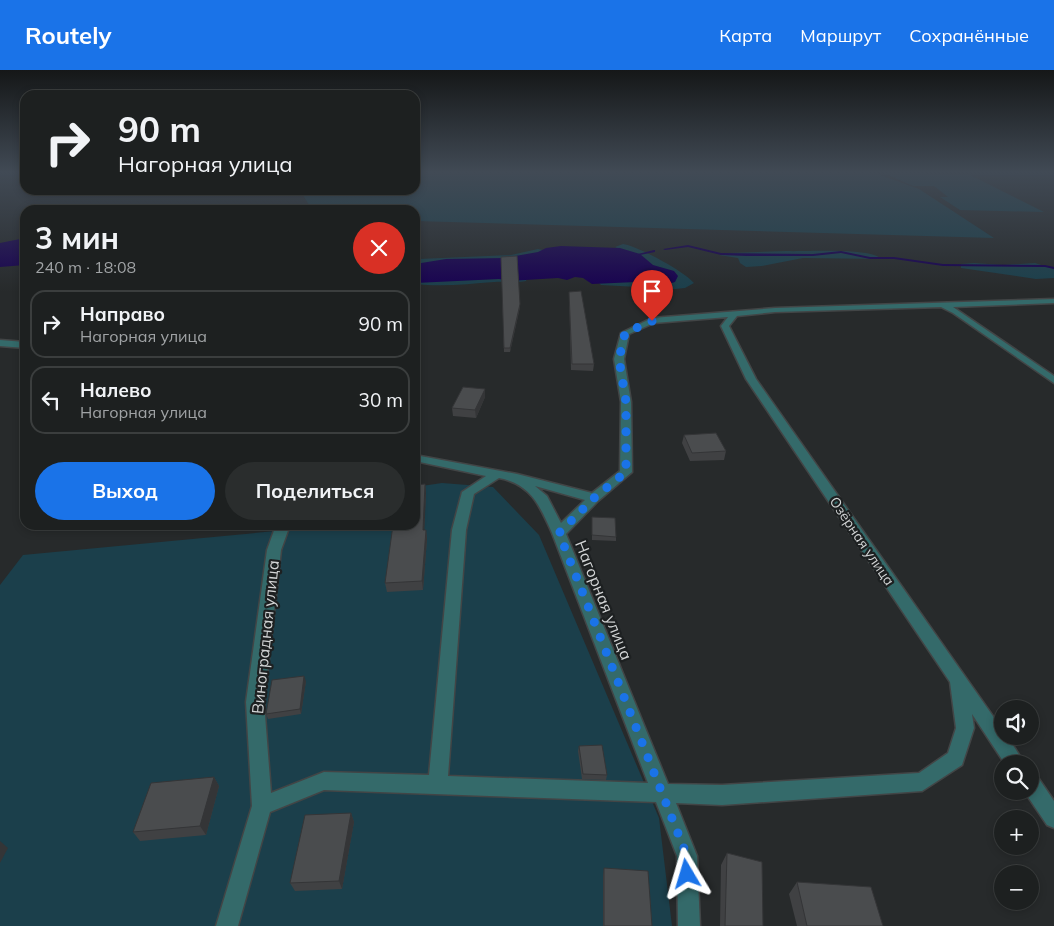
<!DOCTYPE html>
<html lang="ru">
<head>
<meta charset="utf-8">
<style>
  :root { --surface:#1d2020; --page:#2a2d2d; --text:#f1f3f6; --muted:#a0a3a5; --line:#3b3e3e; --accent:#1a73e8 }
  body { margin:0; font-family:Mulish,sans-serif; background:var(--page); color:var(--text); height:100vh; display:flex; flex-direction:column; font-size:19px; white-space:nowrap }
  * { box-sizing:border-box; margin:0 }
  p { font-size:16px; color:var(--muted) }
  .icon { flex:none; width:28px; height:28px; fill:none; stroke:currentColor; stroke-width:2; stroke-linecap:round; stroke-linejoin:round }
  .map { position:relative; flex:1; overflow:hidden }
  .side { position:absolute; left:20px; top:135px; width:400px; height:325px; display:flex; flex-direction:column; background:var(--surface); border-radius:15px; box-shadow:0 2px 8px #0003,0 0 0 1px var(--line) }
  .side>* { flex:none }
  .guide { position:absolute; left:20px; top:20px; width:400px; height:105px; border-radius:15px; box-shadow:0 2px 8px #0003,0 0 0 1px var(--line); background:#1d2020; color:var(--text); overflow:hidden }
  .tools { position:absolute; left:994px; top:630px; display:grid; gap:10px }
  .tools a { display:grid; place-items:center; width:45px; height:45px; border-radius:50%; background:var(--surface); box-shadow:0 2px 8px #0003,0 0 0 1px var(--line); font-size:25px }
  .pin { position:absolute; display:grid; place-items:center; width:42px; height:42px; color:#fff; margin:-51px -21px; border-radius:50% 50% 50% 0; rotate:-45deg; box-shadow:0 0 5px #0007 }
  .pin .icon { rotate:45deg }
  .me { position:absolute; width:55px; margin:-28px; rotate:353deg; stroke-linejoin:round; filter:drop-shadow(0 0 4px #0008) }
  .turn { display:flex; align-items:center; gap:18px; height:105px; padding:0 15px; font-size:22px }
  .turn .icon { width:65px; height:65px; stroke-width:2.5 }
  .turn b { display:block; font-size:35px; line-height:42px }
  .round { display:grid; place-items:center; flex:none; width:52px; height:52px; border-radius:26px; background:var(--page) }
  .headline { display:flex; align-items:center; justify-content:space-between; height:85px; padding:0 15px }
  h1 { font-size:30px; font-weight:700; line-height:38px }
  .primary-button { display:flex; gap:10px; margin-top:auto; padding:10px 15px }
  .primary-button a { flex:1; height:58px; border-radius:30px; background:var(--accent); color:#fff; font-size:20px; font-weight:700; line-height:58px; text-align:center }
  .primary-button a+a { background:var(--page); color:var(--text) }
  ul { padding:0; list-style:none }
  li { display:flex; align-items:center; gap:15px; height:68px; margin:0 10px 8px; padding:0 5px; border:2px solid var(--line); border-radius:15px }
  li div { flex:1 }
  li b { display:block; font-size:19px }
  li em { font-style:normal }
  header { display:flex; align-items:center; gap:30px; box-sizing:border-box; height:70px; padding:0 25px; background:var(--accent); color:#fff }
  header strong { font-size:24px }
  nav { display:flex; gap:28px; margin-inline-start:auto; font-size:18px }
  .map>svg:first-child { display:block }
  .green { fill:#1b3f4b }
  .water { fill:#170050 }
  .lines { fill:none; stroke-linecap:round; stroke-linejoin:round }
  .stream { fill:#170050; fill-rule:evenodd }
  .street-casing { stroke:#424546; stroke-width:3 }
  .street { fill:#346a6a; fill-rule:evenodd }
  .wall { fill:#404143 }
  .shaded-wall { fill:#343537 }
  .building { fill:#4a4c4e; stroke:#343537 }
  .route { stroke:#1a73e8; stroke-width:9; stroke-dasharray:0 16.2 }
  .labels { text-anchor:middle; stroke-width:4.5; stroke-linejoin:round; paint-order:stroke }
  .street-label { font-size:14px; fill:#d2d4d5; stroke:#1d2021 }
  .near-street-label { font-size:16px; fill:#d2d4d5; stroke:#1d2021 }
</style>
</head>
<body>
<header>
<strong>Routely</strong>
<nav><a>Карта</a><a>Маршрут</a><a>Сохранённые</a></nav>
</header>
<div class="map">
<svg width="1054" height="856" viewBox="0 0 1054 856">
  <rect width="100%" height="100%" fill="#272a2b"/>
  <path class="green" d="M 415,102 L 872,102 L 919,119 L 994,168 L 415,151 L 415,140 L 312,140 L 300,120 L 415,120 Z
    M 881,102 L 970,105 L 1044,142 L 960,140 L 940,127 L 948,127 L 934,116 L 913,116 Z
    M 623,174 C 638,176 685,202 694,213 L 685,218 L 675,219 L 601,215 L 599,213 L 675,204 L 671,200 L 659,199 L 615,177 Z
    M 538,179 L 543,180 C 524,194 442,194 415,196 L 415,191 L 419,189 L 511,185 Z
    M 786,181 C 806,182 869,177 882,189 L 803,188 L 762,196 L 746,197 L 740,193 L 738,188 L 719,185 L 729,183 Z
    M 974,193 L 1003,195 L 1035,193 L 1054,199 L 1054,208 L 1036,209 L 961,198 L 961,194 Z
    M 527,208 L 526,211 C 515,213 505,211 494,212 C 468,214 442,217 415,214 L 415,211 Z
    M 442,413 L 493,417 L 539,465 L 659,748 L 672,856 L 0,856 L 0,515 L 23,485 L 297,459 L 299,455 L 415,455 L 415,417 Z"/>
  <path class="water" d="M 25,168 L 25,195 L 0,197 L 0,173 Z
    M 561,176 L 620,178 L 640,184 L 653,195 L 674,201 L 678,206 L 675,212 L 665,215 L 636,212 L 592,214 L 583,208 L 575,207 L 567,210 L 558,208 L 509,211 L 499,209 L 415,213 L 415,194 L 446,189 L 504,188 L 538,182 L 546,178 Z"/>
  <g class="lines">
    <path class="stream" d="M 688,175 L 721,183 L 813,184 L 841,181 L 870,187 L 894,187 L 943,194 L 1045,195 L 1054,197 L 1054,199 L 1045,197 L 943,196 L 894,189 L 870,189 L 841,183 L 813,186 L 747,186 L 721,185 L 688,177 L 665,180 L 663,179 Z
      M 654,180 L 655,180 L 655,182 L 640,185 L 638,184 Z"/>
    <g class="street-casing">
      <path id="street" d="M 1054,229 L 1054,233 L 953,237 L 1054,306 L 1054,313 L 953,243 L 941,237 L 775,242 L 737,246 L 729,256 L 756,309 L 1002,659 L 1002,666 L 1007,666 L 1025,694 L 1005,694 L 972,644 L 974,658 L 962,695 L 922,721 L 722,735 L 676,733 L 697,786 L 700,856 L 678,856 L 677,786 L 656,732 L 324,720 L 270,742 L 238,856 L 216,856 L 252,736 L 246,632 L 267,480 L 276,455 L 290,455 L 281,480 L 264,632 L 271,723 L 324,702 L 429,705 L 452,460 L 462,422 L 486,406 L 415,391 L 415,385 L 517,404 L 592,423 L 620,401 L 621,332 L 614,289 L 621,263 L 652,248 L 775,238 ZM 728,247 L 721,256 L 746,309 L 950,612 L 956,658 L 948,683 L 919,703 L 722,715 L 668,714 L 566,464 L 598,431 L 632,402 L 631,332 L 624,289 L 629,264 L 654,253 ZM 499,408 C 531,414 540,436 552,463 L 648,713 L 448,706 L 466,460 L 474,424 ZM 535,416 L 585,430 L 561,453 L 547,426 Z
        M 0,270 L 25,272 L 25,278 L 0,276 Z
        M 1030,704 L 1037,706 L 1054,731 L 1054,758 L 1047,755 L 1024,721 L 1030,721 Z"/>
    </g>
    <use href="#street" class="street"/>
  </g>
  <path class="wall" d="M 501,187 L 520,237 L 510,282 L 504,282 Z
    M 569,222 L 594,294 L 593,301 L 571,300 Z
    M 485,319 L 485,327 L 476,348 L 453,346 L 452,338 Z
    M 684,365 L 726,381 L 724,390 L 690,391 L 682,373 Z
    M 425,414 L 426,423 L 424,460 L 426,460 L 427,469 L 423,520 L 387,522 L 385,513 Z
    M 592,451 L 616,467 L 616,471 L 592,470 Z
    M 306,611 L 301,644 L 268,649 L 266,644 Z
    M 579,676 L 607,705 L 606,710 L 582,709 L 578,681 Z
    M 214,707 L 219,716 L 206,765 L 140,771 L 133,762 Z
    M 351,743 L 354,752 L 342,819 L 295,821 L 290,813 Z
    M 727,783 L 763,856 L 720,856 L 721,795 Z
    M 604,798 L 652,856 L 603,856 L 603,806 Z
    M 797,812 L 883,856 L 797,856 L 789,824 Z"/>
  <path class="shaded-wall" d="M 520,234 L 520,237 L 510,282 L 510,278 Z
    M 485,319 L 485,327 L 476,348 L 475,340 Z
    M 425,414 L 426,423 L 424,470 L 423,460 Z
    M 426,460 L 427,469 L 423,520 L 422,511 Z
    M 304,606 L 306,611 L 301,644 L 300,639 Z
    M 214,707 L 219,716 L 206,765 L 200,756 Z
    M 351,743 L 354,752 L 342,819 L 339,811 Z
    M 0,771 L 8,778 L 0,793 Z"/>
  <path class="building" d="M 517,186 L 520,234 L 510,278 L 504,278 L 501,187 Z
    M 581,221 L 594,294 L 572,294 L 569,222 Z
    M 463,317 L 485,319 L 475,340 L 452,338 Z
    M 716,363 L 726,381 L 692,383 L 684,365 Z
    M 425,414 L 423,460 L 426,460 L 422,511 L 385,513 L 393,455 L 415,455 L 415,415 Z
    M 592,447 L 615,448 L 616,467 L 592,465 Z
    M 304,606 L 300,639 L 266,644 L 272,610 Z
    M 602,675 L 607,705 L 583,704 L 579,676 Z
    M 214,707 L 200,756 L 133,762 L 151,713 Z
    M 351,743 L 339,811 L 290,813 L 305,745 Z
    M 727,783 L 762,792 L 763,856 L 725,856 Z
    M 604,798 L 648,801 L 652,856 L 604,856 Z
    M 797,812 L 871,817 L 883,856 L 807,856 Z"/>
  <linearGradient id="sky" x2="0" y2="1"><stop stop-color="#151718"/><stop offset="0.46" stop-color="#414a55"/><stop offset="1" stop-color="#414a55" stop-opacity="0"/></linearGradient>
  <rect width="1054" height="222" fill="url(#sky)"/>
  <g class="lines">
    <path class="route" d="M 652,251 L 625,263 L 619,289 L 626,332 L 626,402 L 594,428 L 559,463 L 687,786 L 687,804"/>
  </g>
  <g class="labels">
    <g class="street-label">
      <text transform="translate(862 471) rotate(56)" y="5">Озёрная улица</text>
    </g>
    <g class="near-street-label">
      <text transform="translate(604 530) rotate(68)" y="6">Нагорная улица</text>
      <text transform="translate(265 567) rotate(-84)" y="6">Виноградная улица</text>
    </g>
  </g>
</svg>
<div class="tools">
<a><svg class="icon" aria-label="sound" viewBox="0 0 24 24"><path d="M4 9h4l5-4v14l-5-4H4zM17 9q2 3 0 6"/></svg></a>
<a><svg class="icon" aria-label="search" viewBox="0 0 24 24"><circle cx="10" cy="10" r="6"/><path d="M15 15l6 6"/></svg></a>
<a>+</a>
<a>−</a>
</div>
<div class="pin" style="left:652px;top:251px;background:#d93025"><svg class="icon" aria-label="arrive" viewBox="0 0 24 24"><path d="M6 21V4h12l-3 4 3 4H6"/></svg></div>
<svg class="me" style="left:687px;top:804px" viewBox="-20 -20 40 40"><path d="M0-17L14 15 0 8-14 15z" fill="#1a73e8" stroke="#fff" stroke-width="4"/></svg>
<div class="guide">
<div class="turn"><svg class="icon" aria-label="right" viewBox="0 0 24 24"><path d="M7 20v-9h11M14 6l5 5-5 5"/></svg><div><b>90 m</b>Нагорная улица</div></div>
</div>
<section class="side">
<div class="headline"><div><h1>3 мин</h1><p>240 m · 18:08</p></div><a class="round" style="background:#d93025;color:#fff"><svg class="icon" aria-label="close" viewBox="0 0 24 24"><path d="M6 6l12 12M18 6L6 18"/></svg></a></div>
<ul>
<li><svg class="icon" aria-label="right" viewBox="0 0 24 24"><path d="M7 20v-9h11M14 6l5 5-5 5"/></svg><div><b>Направо</b><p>Нагорная улица</p></div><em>90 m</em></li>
<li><svg class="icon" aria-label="left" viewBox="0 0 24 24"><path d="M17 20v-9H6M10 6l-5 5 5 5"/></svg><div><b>Налево</b><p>Нагорная улица</p></div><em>30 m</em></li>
</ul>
<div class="primary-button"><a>Выход</a><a>Поделиться</a></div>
</section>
</div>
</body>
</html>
